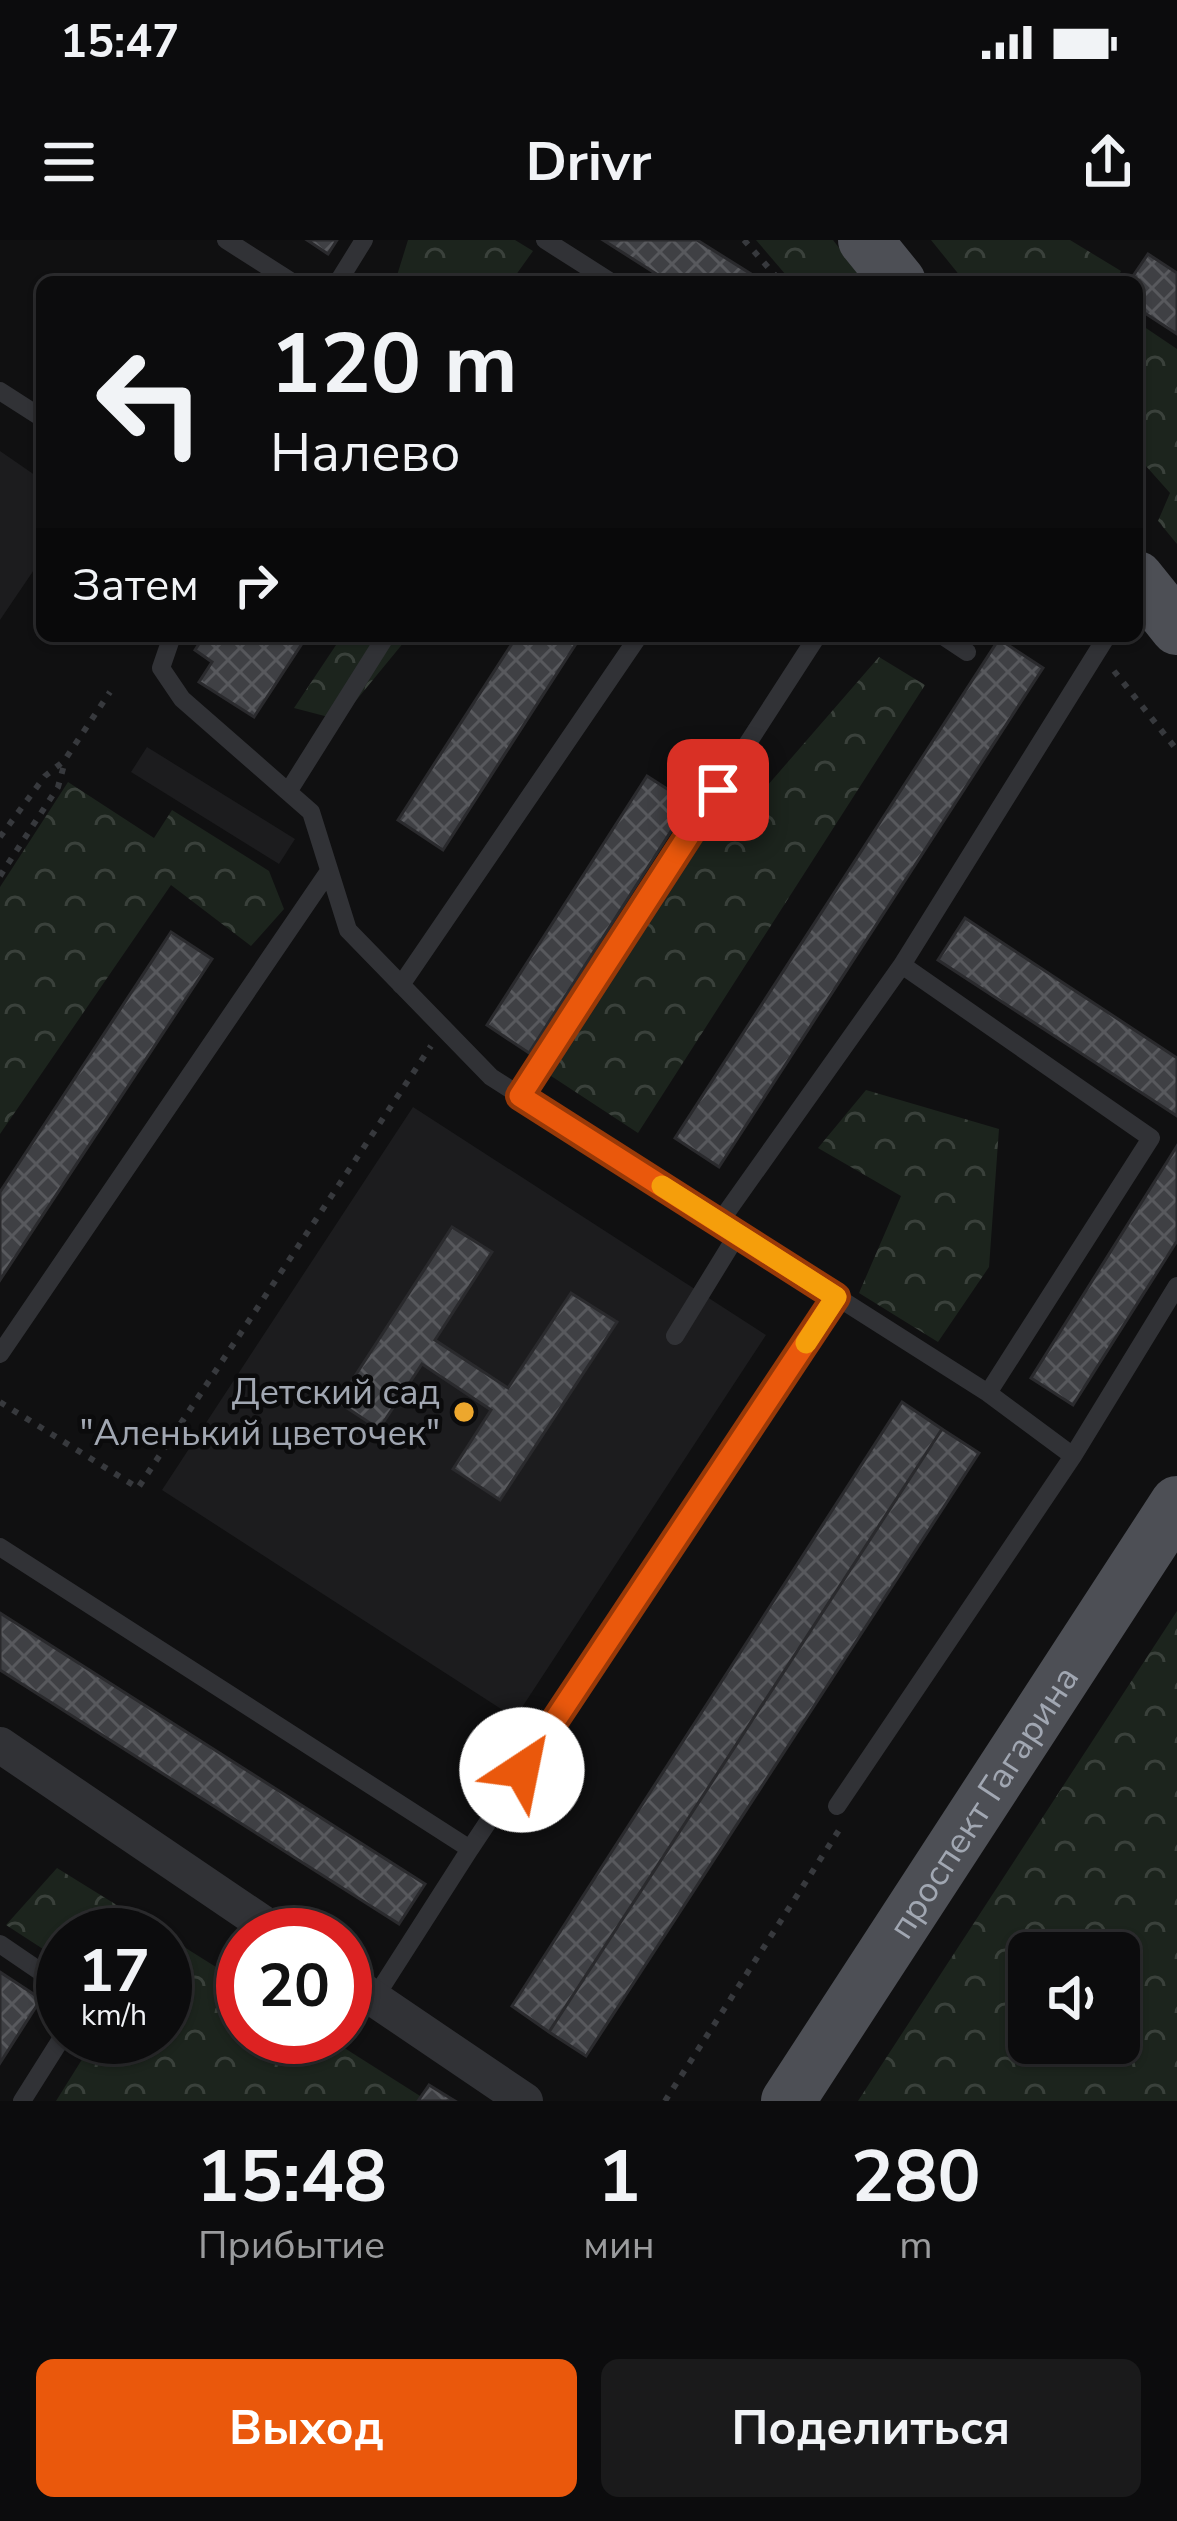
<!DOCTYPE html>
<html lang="ru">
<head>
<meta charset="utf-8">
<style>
  :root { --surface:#0c0c0d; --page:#1a1a1b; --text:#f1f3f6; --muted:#9a9b9d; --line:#2c2c2e; --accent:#ea580c }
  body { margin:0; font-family:"Nunito Sans",sans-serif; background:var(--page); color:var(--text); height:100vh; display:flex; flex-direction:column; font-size:45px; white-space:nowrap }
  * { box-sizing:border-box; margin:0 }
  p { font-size:39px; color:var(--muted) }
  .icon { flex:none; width:66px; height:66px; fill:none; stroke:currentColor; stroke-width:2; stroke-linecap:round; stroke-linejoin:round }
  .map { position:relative; height:1861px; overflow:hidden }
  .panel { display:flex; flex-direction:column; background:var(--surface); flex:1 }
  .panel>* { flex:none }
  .top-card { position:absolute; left:36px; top:36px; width:1107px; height:366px; border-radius:18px; box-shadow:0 3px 9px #0004,0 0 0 3px var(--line); background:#0c0c0d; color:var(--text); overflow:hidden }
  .controls { position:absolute; left:1008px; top:1692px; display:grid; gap:24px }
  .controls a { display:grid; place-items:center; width:132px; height:132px; border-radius:18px; background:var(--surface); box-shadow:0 3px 9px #0004,0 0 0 3px var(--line); font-size:60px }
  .speed { position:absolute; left:36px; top:1668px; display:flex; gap:24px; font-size:60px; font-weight:700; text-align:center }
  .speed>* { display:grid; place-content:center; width:156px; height:156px; border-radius:50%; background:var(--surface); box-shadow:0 3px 9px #0004,0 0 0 3px var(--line); line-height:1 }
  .speed small { font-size:30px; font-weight:400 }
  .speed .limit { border:18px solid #d22; background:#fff; color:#111 }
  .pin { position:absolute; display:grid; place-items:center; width:102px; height:102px; color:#fff; margin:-51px; border-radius:24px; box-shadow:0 6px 18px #0006 }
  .me { position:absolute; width:132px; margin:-66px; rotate:34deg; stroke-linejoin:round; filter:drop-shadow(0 0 9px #0008) }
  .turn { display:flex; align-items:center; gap:42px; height:252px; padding:0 36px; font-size:54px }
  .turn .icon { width:156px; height:156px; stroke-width:2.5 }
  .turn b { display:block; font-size:84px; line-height:102px }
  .then { display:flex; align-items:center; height:114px; padding:0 36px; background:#0003; gap:24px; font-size:45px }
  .eta { display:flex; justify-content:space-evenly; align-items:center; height:204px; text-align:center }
  .eta b { font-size:72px; font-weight:700; line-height:84px }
  .cta { display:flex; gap:24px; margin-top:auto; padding:24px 36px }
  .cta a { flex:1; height:138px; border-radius:18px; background:var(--accent); color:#fff; font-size:48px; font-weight:700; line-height:138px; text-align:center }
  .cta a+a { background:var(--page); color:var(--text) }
  .status { display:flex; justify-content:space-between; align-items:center; height:84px; padding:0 60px; background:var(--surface); direction:ltr }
  .status svg { height:33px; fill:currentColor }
  header { display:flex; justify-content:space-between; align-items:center; height:156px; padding:0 36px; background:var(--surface); font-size:54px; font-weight:700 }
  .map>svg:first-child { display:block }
  .built { fill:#1c1c1e }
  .forest { fill:url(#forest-crowns); fill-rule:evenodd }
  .building { fill:url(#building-cross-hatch); stroke:#2a2a2d; stroke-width:3 }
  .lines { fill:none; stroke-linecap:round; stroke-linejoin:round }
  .path { stroke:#37393d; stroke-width:6; stroke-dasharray:6 9; stroke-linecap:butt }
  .lane { stroke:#313236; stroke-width:18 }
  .street { stroke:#313236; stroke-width:36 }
  .primary { stroke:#4d4f55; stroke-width:54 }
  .route-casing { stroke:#983908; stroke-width:30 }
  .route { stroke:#ea580c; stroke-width:21 }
  .slow { stroke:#f59e0b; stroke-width:21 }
  .poi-dot { fill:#eda72d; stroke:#0b0b0c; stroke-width:4.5 }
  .labels { text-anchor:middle; stroke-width:9; stroke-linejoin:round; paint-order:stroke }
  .poi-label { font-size:36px; fill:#a1a7b2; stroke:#0b0b0c; text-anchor:end }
  .street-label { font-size:36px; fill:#a1a7b2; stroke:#0b0b0c }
</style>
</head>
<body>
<div class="status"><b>15:47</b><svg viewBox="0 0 49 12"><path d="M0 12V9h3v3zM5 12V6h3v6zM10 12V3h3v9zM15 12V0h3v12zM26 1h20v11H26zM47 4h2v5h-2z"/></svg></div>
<header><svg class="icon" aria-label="menu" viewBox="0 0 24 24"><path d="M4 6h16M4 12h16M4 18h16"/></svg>Drivr<svg class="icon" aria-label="share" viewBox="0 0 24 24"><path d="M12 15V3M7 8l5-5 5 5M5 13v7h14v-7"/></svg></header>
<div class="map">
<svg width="1177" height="1861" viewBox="0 0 1177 1861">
  <defs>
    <pattern id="forest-crowns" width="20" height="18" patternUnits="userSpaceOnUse" patternTransform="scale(3)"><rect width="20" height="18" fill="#1c241d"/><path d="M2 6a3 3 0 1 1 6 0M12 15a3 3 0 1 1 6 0" fill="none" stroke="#3a413b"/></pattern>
    <pattern id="building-cross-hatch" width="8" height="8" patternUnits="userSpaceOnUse" patternTransform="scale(3)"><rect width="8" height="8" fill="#3f4044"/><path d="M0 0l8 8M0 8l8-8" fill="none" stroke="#58595d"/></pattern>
  </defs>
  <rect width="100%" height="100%" fill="#101011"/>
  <path class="built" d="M 0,211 L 42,240 L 42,318 L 0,380 Z
    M 147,507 L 295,599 L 279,624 L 131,532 Z
    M 413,867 L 766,1095 L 515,1478 L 162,1250 Z"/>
  <path class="forest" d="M 408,0 L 515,0 L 533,11 L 513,39 L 516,42 L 395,42 Z
    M 756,0 L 833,0 L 865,42 L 792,42 Z
    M 931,0 L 1070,0 L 1121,31 L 1116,42 L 965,42 Z
    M 1137,82 L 1177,109 L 1177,304 L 1158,281 L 1170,253 L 1137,216 Z
    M 342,396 L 409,396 L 340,480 L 294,468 Z
    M 879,417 L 925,445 L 638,893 L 545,832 L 719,552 L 754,561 Z
    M 68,542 L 154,598 L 172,570 L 269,631 L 284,669 L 251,706 L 171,645 L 0,894 L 0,647 Z
    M 866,850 L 999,889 L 989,1027 L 938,1102 L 859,1053 L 901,956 L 818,908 Z
    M 1177,1371 L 1177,1861 L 858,1861 ZM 1029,1713 L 1119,1713 L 1119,1803 L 1029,1803 Z
    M 57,1628 L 165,1695 L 63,1695 L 63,1722 L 6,1685 Z
    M 165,1695 L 243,1744 L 243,1797 L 327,1797 L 428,1861 L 56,1861 L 96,1797 L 165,1797 Z"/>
  <path class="building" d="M 307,0 L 337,0 L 328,14 Z
    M 603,0 L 697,0 L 751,34 L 745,42 L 669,42 Z
    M 1148,14 L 1177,33 L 1177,94 L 1137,68 L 1137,42 L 1129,42 Z
    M 204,396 L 307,396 L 254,477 L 199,442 L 212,422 L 195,410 Z
    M 517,396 L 581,396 L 443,610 L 398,580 Z
    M 999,399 L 1043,428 L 719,927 L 675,898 Z
    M 647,536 L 689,563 L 529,813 L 487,785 Z
    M 965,678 L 1177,818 L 1177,876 L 938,720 Z
    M 171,692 L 212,719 L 0,1040 L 0,952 Z
    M 1177,906 L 1177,1001 L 1073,1165 L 1031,1138 Z
    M 452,987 L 492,1012 L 435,1100 L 508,1148 L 571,1053 L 617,1082 L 500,1260 L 453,1229 L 491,1170 L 422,1124 L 379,1189 L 338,1162 Z
    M 902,1162 L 942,1189 L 549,1792 L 512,1766 Z
    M 942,1189 L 979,1213 L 586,1816 L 549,1792 Z
    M 0,1373 L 425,1644 L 399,1684 L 0,1430 Z
    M 0,1732 L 41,1759 L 0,1823 Z
    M 429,1845 L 455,1861 L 418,1861 Z"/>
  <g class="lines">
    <path class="path" d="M 744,0 L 781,42
      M 1114,431 L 1177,510
      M 0,597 L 45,536 L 64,521 L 110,452
      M 0,636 L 58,547 L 64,525
      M 0,1162 L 138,1248 L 431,806
      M 665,1861 L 841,1587"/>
    <path class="lane" d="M 226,0 L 292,42
      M 545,0 L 611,42
      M 338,42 L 364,0
      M 0,151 L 42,178
      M 172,396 L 161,428 L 182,459 L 311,572 L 348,690 L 491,837 L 988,1153 L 1073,1216
      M 943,396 L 967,412
      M 288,552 L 386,396
      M 902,725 L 1151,898 L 988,1153
      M 401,745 L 639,396
      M 520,856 L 817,396
      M 719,983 L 902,725 L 1107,396
      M 675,1096 L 737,995
      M 0,1114 L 329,631
      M 0,1307 L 470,1609 L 374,1759
      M 837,1566 L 1073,1216 L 1177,1046
      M 470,1609 L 836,1057
      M 0,1704 L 63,1747
      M 22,1861 L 63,1796"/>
    <path class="street" d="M 0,1505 L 280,1695
      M 345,1739 L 525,1861"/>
    <g class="primary">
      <path d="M 865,0 L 899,42"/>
      <path d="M 1137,338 L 1177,388"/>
      <path id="s1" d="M 788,1861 L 1177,1263"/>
    </g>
  </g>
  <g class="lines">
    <g class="route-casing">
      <path id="route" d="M 522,1530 L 836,1057 L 520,856 L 718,550"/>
    </g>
    <use href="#route" class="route"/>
    <path class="slow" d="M 662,946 L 836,1057 L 806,1103"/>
  </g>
  <circle class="poi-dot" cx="464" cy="1172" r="12"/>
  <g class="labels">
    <g class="poi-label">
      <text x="440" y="1164">Детский сад<tspan x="440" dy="41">"Аленький цветочек"</tspan></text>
    </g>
    <g class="street-label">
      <text dy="13" stroke="none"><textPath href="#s1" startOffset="357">проспект Гагарина</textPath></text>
    </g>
  </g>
</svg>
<div class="controls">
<a><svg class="icon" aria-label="sound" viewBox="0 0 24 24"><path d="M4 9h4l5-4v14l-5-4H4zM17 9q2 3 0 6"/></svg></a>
</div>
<div class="speed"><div>17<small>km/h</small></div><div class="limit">20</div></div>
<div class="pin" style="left:718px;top:550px;background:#d93025"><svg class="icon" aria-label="arrive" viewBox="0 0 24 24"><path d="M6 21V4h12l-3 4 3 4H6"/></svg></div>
<svg class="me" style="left:522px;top:1530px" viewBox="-20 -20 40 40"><circle r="19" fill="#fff"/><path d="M0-13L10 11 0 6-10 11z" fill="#ea580c"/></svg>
<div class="top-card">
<div class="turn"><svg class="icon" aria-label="left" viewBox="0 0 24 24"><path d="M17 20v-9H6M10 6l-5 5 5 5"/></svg><div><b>120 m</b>Налево</div></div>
<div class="then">Затем<svg class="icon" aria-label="right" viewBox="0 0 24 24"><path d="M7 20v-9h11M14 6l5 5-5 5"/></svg></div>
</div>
</div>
<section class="panel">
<div class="eta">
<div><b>15:48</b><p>Прибытие</p></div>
<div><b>1</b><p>мин</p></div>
<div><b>280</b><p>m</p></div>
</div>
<div class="cta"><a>Выход</a><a>Поделиться</a></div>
</section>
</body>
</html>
